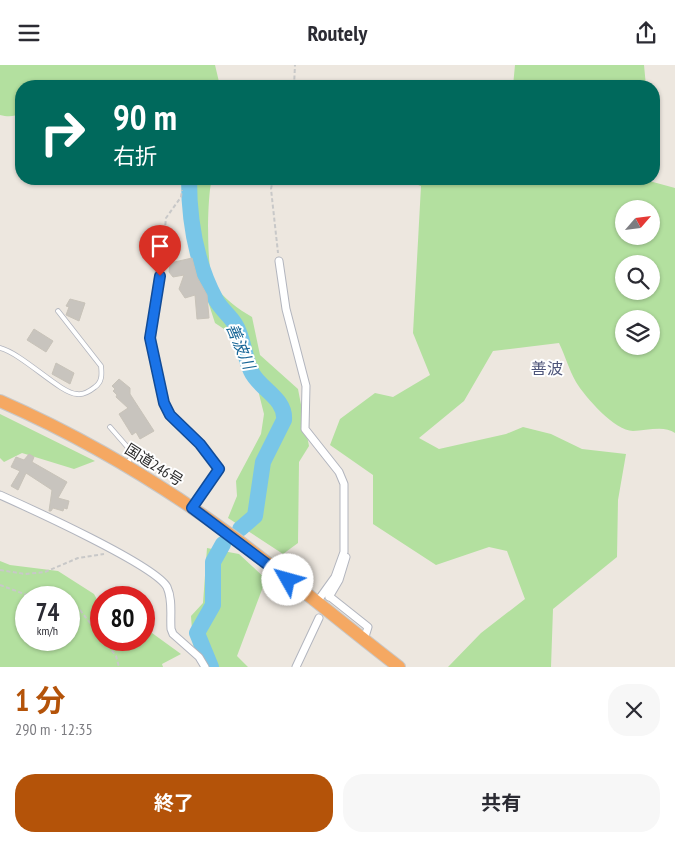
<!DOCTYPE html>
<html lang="ja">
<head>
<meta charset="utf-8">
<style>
  :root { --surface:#fff; --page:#f7f7f7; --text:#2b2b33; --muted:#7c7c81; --accent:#b45309 }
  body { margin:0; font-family:"PT Sans Narrow","Noto Sans JP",sans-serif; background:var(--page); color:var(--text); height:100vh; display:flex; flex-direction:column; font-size:19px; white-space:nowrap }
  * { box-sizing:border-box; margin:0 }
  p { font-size:16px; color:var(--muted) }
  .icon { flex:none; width:28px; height:28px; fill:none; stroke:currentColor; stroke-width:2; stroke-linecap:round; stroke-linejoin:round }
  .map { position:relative; height:602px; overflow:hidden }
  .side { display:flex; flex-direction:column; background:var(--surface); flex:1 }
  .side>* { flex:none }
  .hud { position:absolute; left:15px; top:15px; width:645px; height:105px; border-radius:20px; box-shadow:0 1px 4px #0004; background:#00695c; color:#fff; overflow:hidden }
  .needle { width:32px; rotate:62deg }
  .fabs { position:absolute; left:615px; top:135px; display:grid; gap:10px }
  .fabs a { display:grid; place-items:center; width:45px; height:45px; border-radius:50%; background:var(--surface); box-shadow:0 1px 4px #0004; font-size:25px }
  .speed { position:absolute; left:15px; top:521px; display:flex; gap:10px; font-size:25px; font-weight:700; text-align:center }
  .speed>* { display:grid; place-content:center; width:65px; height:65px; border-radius:50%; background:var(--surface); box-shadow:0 1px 4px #0004; line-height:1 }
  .speed small { font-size:12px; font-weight:400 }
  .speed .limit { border:8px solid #d22; background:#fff; color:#111 }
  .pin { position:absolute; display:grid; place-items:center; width:42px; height:42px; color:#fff; margin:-51px -21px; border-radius:50% 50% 50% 0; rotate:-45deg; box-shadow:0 0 5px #0007 }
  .pin .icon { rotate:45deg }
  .me { position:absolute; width:55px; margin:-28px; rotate:308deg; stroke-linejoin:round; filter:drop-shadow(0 0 4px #0008) }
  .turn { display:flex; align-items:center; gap:18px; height:105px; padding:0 15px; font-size:22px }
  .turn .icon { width:65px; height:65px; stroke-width:2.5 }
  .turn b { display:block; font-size:35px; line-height:42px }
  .round { display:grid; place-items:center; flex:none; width:52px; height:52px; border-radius:20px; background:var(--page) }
  .summary { display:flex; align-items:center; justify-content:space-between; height:85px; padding:0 15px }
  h1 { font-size:30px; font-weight:700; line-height:38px; color:var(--accent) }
  .primary-button { display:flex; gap:10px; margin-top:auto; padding:10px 15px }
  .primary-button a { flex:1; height:58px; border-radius:20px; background:var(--accent); color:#fff; font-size:20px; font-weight:700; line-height:58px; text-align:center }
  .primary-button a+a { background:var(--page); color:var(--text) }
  header { display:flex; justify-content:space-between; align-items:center; height:65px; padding:0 15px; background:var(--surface); font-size:22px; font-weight:700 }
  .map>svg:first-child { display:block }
  .green { fill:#b3e09f; fill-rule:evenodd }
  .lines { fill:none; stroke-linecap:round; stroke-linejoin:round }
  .river { stroke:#79c6e8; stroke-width:16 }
  .building { fill:#c8c4be; stroke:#c8c3b9 }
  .lane-casing { stroke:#b2b5be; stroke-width:5.5 }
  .street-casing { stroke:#b2b5be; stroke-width:9 }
  .highway-casing { stroke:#c8c8c8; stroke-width:14 }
  .path { stroke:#c8c8c8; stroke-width:2; stroke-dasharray:4 2.5; stroke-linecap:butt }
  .lane { stroke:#fff; stroke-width:4 }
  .street { stroke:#fff; stroke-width:7 }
  .highway { stroke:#f5a862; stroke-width:12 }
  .route-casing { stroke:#114b97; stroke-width:12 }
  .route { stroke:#1a73e8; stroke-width:9 }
  .labels { text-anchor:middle; stroke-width:4; stroke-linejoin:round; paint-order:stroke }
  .street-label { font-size:15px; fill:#2c2c2c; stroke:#fff }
  .water-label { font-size:16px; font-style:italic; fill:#166596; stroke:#fff }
  .neighbourhood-label { font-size:16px; fill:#4e557a; stroke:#fff }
</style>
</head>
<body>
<header><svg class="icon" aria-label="menu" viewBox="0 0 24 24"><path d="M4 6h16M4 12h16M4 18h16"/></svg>Routely<svg class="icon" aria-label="share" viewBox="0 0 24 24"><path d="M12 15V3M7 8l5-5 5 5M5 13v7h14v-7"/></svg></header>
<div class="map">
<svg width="675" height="602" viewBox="0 0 675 602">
  <rect width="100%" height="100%" fill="#ede7df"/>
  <path class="green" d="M 0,0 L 215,0 L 220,21 L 21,21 L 21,48 C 14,52 8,52 0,50 Z
    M 515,0 L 644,0 L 646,21 L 513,21 Z
    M 180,114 L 212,114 C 207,130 206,206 214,219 C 223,233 238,244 252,252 L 260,290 L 298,324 L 309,381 L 299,397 L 298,478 L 283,489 L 228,453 L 237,431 L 236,416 L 261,369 L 264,349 L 258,325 L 243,300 L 230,268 L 215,258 L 204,224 L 184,123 Z
    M 401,114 L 642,114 L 675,123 L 675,368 C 664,360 646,366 633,366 C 615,366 585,332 576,317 C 569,305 565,290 559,278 L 493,286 L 464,336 L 419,373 L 439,384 L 506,369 L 523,362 L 551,369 L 582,384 L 626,389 L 618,435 L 617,492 L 553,544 L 551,602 L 448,602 L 481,568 L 525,534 L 507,486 L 489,482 L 436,500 L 373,459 L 373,410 L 330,380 L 340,354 L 375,328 L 393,332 L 430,310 L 413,268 L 421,121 ZM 624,144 L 651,144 L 651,171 L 624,171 ZM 624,199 L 651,199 L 651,226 L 624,226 ZM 624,254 L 651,254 L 651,281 L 624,281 Z
    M 0,349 L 95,396 L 74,404 L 22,388 L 4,397 L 0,393 Z
    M 207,483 L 239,489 L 266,514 L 237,591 L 248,602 L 215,602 L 193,580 L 191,551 L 203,538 Z
    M 0,496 L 10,500 L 58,506 L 94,529 L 101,542 L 101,575 L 144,575 L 144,565 L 152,568 L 181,589 L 162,599 L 163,602 L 0,602 ZM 26,532 L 69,532 L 69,575 L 26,575 Z"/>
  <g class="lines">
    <path class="river" d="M 189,114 C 189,156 196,198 216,235 C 221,244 230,251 235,259 C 244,273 244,292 251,306 C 259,324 286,333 284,355 L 263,397 L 255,451 L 240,464
      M 211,602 L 197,568 L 213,540 L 213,497 L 223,479"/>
  </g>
  <path class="building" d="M 192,193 L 197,212 L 207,230 L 209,253 L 197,254 L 195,230 L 185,233 L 179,224 L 184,210 L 173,212 L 169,207 L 170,198 Z
    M 70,234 L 85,238 L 79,256 L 66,250 L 69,242 L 66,241 Z
    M 34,264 L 53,276 L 46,287 L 27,275 Z
    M 56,298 L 74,308 L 70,319 L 52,309 Z
    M 119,314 L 130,323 L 130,329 L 154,366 L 140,374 L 136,367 L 132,370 L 119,349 L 128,343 L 116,332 L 117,330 L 113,326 L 115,324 L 112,321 Z
    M 29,389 L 34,392 L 32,397 L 67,417 L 58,433 L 69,436 L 67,444 L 64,443 L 63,446 L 53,443 L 51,446 L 49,446 L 52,425 L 26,408 L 18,425 L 11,421 L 20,406 L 11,402 L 16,392 L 24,395 Z"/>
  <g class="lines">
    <g class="lane-casing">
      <path id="lane" d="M 0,283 C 23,289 61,329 77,329 C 83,330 90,326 95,322 C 102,317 102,310 101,301 L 58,246
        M 110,362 L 130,385 L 132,391 L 127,399"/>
    </g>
    <g class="street-casing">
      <path id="street" d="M 163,181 L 150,273 L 165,338 L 170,350 L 200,379 L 219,404 L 192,443
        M 279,196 L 286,244 L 306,321 L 305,364 L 339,407 L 344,419 L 344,487 L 335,512 L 317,537
        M 0,430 C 29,443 155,500 167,522 C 173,535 170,550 171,564 L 173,569 L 199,592 L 205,602
        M 329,531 L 368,562 L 364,575
        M 329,532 L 339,515 L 346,492
        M 296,602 L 319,553"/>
    </g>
    <g class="highway-casing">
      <path id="highway" d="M 0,336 C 82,372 160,418 232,471 C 289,513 343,559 399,602"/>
    </g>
    <path class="path" d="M 294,21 L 295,0
      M 273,114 L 271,124 L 278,188
      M 164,173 L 166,153 L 181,132 L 182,125
      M 0,505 L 25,509 L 45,507 L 78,493 L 104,489
      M 0,520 L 27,530 L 55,532
      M 69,538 L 80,545 L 101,572
      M 104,575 L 116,591 L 119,602"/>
    <use href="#lane" class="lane"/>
    <use href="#street" class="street"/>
    <use href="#highway" class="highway"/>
  </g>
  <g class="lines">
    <g class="route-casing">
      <path id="route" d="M 160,211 L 150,273 L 164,338 L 170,350 L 200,379 L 219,404 L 192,443 L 288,515"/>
    </g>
    <use href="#route" class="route"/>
  </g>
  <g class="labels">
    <g class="street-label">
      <text transform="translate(154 400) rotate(32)" y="5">国道246号</text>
    </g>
    <g class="water-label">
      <text transform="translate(241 281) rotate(67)" y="6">善波川</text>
    </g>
    <g class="neighbourhood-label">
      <text x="547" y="309">善波</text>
    </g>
  </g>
</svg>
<div class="fabs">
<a><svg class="needle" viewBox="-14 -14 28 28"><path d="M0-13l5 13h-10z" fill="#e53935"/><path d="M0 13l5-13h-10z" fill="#7c7c81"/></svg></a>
<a><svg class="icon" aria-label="search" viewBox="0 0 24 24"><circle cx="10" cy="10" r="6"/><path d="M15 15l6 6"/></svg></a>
<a><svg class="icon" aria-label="layers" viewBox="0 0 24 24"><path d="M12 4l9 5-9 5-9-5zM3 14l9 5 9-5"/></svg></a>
</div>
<div class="speed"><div>74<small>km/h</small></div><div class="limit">80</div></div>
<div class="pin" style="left:160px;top:211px;background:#d93025"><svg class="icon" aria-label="arrive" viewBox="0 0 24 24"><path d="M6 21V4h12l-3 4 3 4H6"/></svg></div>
<svg class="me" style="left:288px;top:515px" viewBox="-20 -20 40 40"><circle r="19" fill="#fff"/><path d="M0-13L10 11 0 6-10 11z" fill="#1a73e8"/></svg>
<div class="hud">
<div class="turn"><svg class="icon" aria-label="right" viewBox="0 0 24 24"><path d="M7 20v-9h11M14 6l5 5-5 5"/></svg><div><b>90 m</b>右折</div></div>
</div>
</div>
<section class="side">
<div class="summary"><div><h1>1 分</h1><p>290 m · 12:35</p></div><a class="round"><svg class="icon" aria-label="close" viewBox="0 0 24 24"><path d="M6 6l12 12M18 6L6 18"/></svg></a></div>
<div class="primary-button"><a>終了</a><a>共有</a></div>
</section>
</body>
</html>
